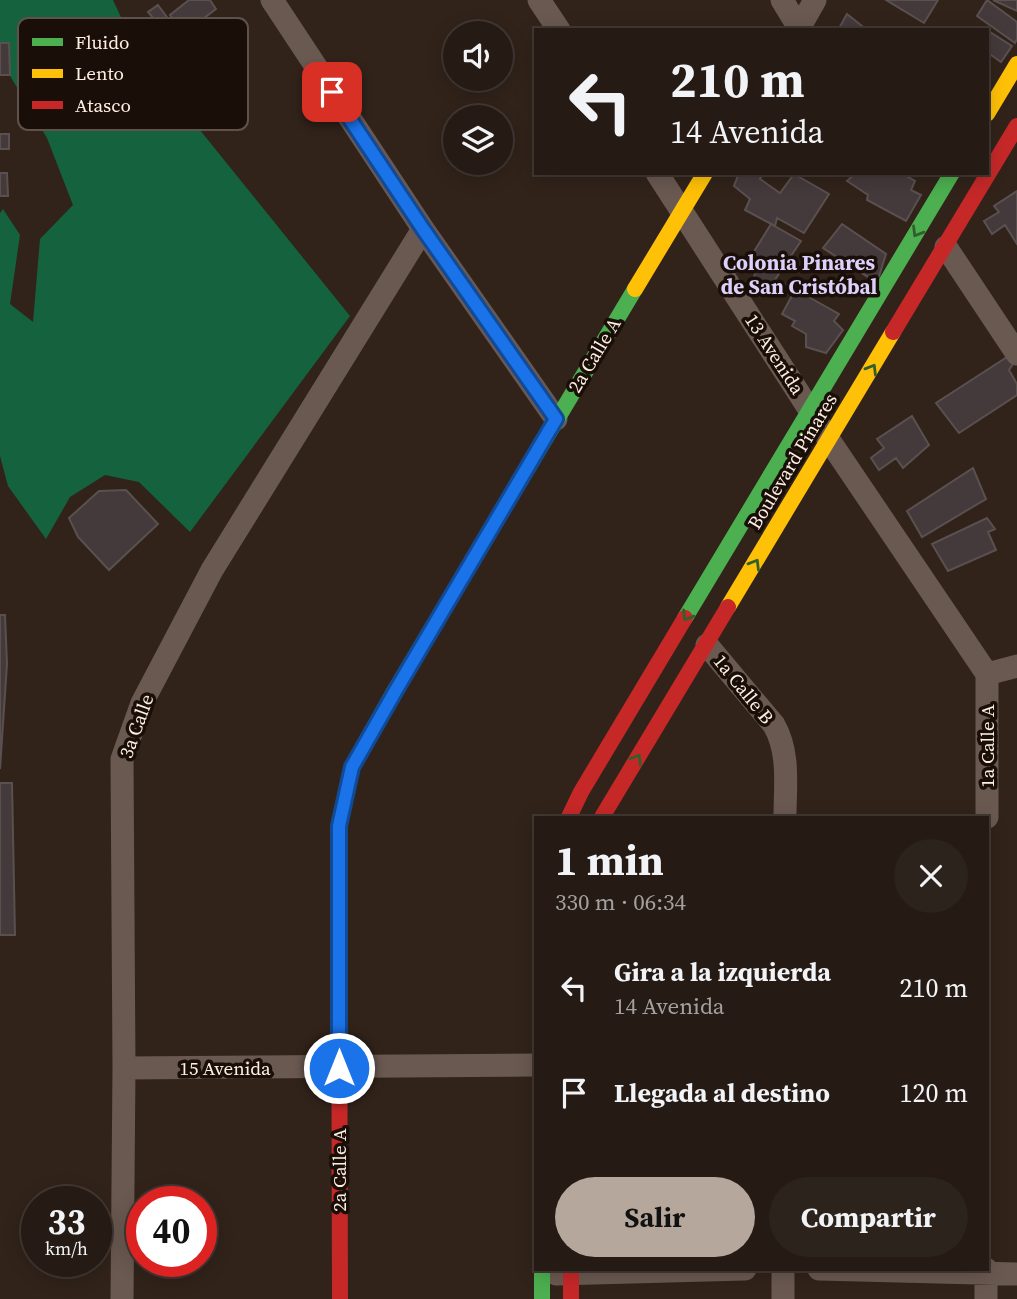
<!DOCTYPE html>
<html lang="es">
<head>
<meta charset="utf-8">
<style>
  :root { --surface:#251a14; --page:#2d231d; --text:#f1f3f6; --muted:#a3a1a0; --line:#423834; --accent:#b6a79d }
  body { margin:0; font-family:"Source Serif 4",serif; background:var(--page); color:var(--text); height:100vh; display:flex; flex-direction:column; font-size:26px; white-space:nowrap }
  * { box-sizing:border-box; margin:0 }
  p { font-size:23px; color:var(--muted) }
  .icon { flex:none; width:38px; height:38px; fill:none; stroke:currentColor; stroke-width:2; stroke-linecap:round; stroke-linejoin:round }
  .map { position:relative; flex:1; overflow:hidden }
  .panel { position:absolute; left:534px; top:816px; width:455px; height:455px; display:flex; flex-direction:column; background:var(--surface); border-radius:0px; box-shadow:0 4px 18px #0003,0 0 0 2px var(--line) }
  .panel>* { flex:none }
  .top-card { position:absolute; left:534px; top:28px; width:455px; height:147px; border-radius:0px; box-shadow:0 4px 18px #0003,0 0 0 2px var(--line); background:#251a14; color:var(--text); overflow:hidden }
  .fabs { position:absolute; left:443px; top:21px; display:grid; gap:14px }
  .fabs a { display:grid; place-items:center; width:70px; height:70px; border-radius:50%; background:var(--surface); box-shadow:0 4px 18px #0003,0 0 0 2px var(--line); font-size:35px }
  .speed { position:absolute; left:21px; top:1186px; display:flex; gap:14px; font-size:35px; font-weight:700; text-align:center }
  .speed>* { display:grid; place-content:center; width:91px; height:91px; border-radius:50%; background:var(--surface); box-shadow:0 4px 18px #0003,0 0 0 2px var(--line); line-height:1 }
  .speed small { font-size:18px; font-weight:400 }
  .speed .limit { border:10px solid #d22; background:#fff; color:#111 }
  .pin { position:absolute; display:grid; place-items:center; width:60px; height:60px; color:#fff; margin:-30px; border-radius:14px; box-shadow:0 4px 10px #0006 }
  .me { position:absolute; width:77px; margin:-38px; rotate:0deg; stroke-linejoin:round; filter:drop-shadow(0 0 5px #0008) }
  .turn { display:flex; align-items:center; gap:24px; height:147px; padding:0 21px; font-size:32px }
  .turn .icon { width:91px; height:91px; stroke-width:2.5 }
  .turn b { display:block; font-size:49px; line-height:60px }
  .round { display:grid; place-items:center; flex:none; width:74px; height:74px; border-radius:37px; background:var(--page) }
  .headline { display:flex; align-items:center; justify-content:space-between; height:119px; padding:0 21px }
  h1 { font-size:42px; font-weight:700; line-height:52px }
  .cta { display:flex; gap:14px; margin-top:auto; padding:14px 21px }
  .cta a { flex:1; height:80px; border-radius:42px; background:var(--accent); color:#111; font-size:28px; font-weight:700; line-height:80px; text-align:center }
  .cta a+a { background:var(--page); color:var(--text) }
  ul { padding:0; list-style:none }
  li { display:flex; align-items:center; gap:21px; height:105px; padding:0 21px }
  li div { flex:1 }
  li b { display:block; font-size:26px }
  li em { font-style:normal }
  .map>svg:first-child { display:block }
  .forest { fill:#14633e }
  .building { fill:#453a3b; stroke:#5a504f; stroke-width:2 }
  .lines { fill:none; stroke-linecap:round; stroke-linejoin:round }
  .street { stroke:#6a5951; stroke-width:23 }
  .fast { stroke:#4caf50; stroke-width:16 }
  .slow { stroke:#ffc107; stroke-width:16 }
  .jam { stroke:#c62828; stroke-width:16 }
  .oneway { stroke:#325f2c }
  .route-casing { stroke:#114b97; stroke-width:18 }
  .route { stroke:#1a73e8; stroke-width:12 }
  .labels { text-anchor:middle; stroke-width:7; stroke-linejoin:round; paint-order:stroke }
  .street-label { font-size:19px; fill:#feeee3; stroke:#190f08 }
  .neighbourhood-label { font-size:21px; font-weight:bold; fill:#ddd1fc; stroke:#190f08 }
  .key { fill:#190f08; stroke:#5e524a; stroke-width:2 }
  .key-label { font-size:19px; fill:#feeee3 }
</style>
</head>
<body>
<div class="map">
<svg width="1017" height="1299" viewBox="0 0 1017 1299">
  <rect width="100%" height="100%" fill="#31231a"/>
  <path class="forest" d="M 0,0 L 113,0 L 137,52 L 350,316 L 190,532 L 139,482 L 105,475 L 70,497 L 46,539 L 8,486 L 0,456 L 0,213 L 3,209 L 20,235 L 10,304 L 33,322 L 40,239 L 73,205 L 47,138 L 0,59 Z"/>
  <path class="building" d="M 189,0 L 210,0 L 216,9 L 184,33 L 170,15 Z
    M 886,0 L 938,0 L 924,23 Z
    M 987,0 L 1017,22 L 1017,39 L 1015,43 L 977,16 Z
    M 993,0 L 1017,0 L 1017,11 Z
    M 158,5 L 175,28 L 161,39 L 149,23 L 154,19 L 148,12 Z
    M 847,14 L 867,30 L 838,30 Z
    M 987,30 L 1012,46 L 1001,62 L 987,52 Z
    M 0,43 L 9,43 L 10,75 L 0,75 Z
    M 0,134 L 9,134 L 9,149 L 0,149 Z
    M 0,173 L 7,173 L 8,196 L 0,196 Z
    M 739,173 L 763,173 L 760,179 L 780,193 L 794,174 L 829,194 L 804,233 L 777,218 L 775,226 L 745,210 L 750,199 L 734,186 Z
    M 856,173 L 901,173 L 915,181 L 911,190 L 921,195 L 906,221 L 867,200 L 868,195 L 847,181 Z
    M 1017,191 L 1017,244 L 1005,225 L 992,234 L 984,221 L 999,212 L 994,206 Z
    M 771,224 L 801,241 L 766,293 L 754,277 L 757,265 L 750,258 Z
    M 842,224 L 886,254 L 877,283 L 823,248 Z
    M 782,282 L 839,314 L 834,321 L 843,330 L 826,353 L 806,347 L 806,334 L 792,326 L 795,321 L 782,314 L 794,292 Z
    M 1007,357 L 1013,364 L 1009,370 L 1017,384 L 1017,395 L 959,433 L 936,403 Z
    M 912,416 L 929,445 L 903,468 L 896,458 L 879,470 L 871,458 L 884,448 L 877,439 Z
    M 973,468 L 986,499 L 922,537 L 907,511 Z
    M 126,490 L 158,524 L 109,570 L 78,537 L 69,518 L 99,491 Z
    M 987,518 L 995,529 L 988,532 L 996,550 L 948,571 L 932,544 Z
    M 0,615 L 5,615 L 7,664 L 0,769 Z
    M 0,783 L 12,783 L 15,935 L 0,935 Z"/>
  <g class="lines">
    <path class="street" d="M 272,0 L 423,229 L 556,419
      M 539,0 L 559,30
      M 782,0 L 799,28
      M 798,30 L 815,0
      M 657,173 L 829,440 L 987,674
      M 946,247 L 1017,354
      M 707,645 L 774,725 C 790,753 785,786 785,817
      M 987,674 L 1017,666
      M 987,817 L 987,674
      M 124,1068 L 536,1065
      M 819,1269 L 1017,1274
      M 556,1274 L 745,1269
      M 122,1299 L 124,1068 L 122,759 L 142,703 L 212,570 L 423,229
      M 783,1299 L 783,1269
      M 986,1299 L 986,1269"/>
    <path class="fast" d="M 685,618 L 952,173
      M 339,898 L 339,826 L 352,767 L 395,690 L 635,289
      M 542,1269 L 542,1299"/>
    <path class="slow" d="M 987,114 L 1017,64
      M 635,289 L 705,173
      M 728,607 L 893,332"/>
    <path class="jam" d="M 893,332 L 1017,126
      M 569,817 L 581,792 L 685,618
      M 602,817 L 728,607
      M 339,898 L 340,1299
      M 571,1269 L 571,1299"/>
  </g>
  <defs><path id="oneway-chevron" d="M-2-3.5L2.5 0L-2 3.5" fill="none" stroke-width="1.6" stroke-linecap="round" stroke-linejoin="round" transform="scale(1.75)"/></defs>
  <g class="oneway">
    <use href="#oneway-chevron" transform="translate(917 232) rotate(121)"/>
    <use href="#oneway-chevron" transform="translate(872 369) rotate(-59)"/>
    <use href="#oneway-chevron" transform="translate(755 564) rotate(-59)"/>
    <use href="#oneway-chevron" transform="translate(687 616) rotate(121)"/>
    <use href="#oneway-chevron" transform="translate(637 759) rotate(-58)"/>
  </g>
  <g class="lines">
    <g class="route-casing">
      <path id="route" d="M 332,92 L 423,229 L 556,419 L 396,690 L 352,767 L 339,826 L 339,1068"/>
    </g>
    <use href="#route" class="route"/>
  </g>
  <g class="labels">
    <g class="street-label">
      <text transform="translate(775 354) rotate(57)" y="7">13 Avenida</text>
      <text transform="translate(594 355) rotate(-59)" y="7">2a Calle A</text>
      <text transform="translate(792 461) rotate(-59)" y="7">Boulevard Pinares</text>
      <text transform="translate(744 689) rotate(51)" y="7">1a Calle B</text>
      <text transform="translate(136 726) rotate(-70)" y="7">3a Calle</text>
      <text transform="translate(987 746) rotate(-90)" y="7">1a Calle A</text>
      <text x="225" y="1075">15 Avenida</text>
      <text transform="translate(339 1170) rotate(-90)" y="7">2a Calle A</text>
    </g>
    <g class="neighbourhood-label">
      <text x="799" y="270">Colonia Pinares<tspan x="799" dy="24">de San Cristóbal</tspan></text>
    </g>
  </g>
  <rect x="18" y="18" width="230" height="112" rx="10" class="key"/>
  <rect x="32" y="38" width="31" height="8" fill="#4caf50"/>
  <rect x="32" y="69" width="31" height="9" fill="#ffc107"/>
  <rect x="32" y="101" width="31" height="8" fill="#c62828"/>
  <g class="key-label">
    <text x="75" y="49">Fluido</text>
    <text x="75" y="80">Lento</text>
    <text x="75" y="112">Atasco</text>
  </g>
</svg>
<div class="fabs">
<a><svg class="icon" aria-label="sound" viewBox="0 0 24 24"><path d="M4 9h4l5-4v14l-5-4H4zM17 9q2 3 0 6"/></svg></a>
<a><svg class="icon" aria-label="layers" viewBox="0 0 24 24"><path d="M12 4l9 5-9 5-9-5zM3 14l9 5 9-5"/></svg></a>
</div>
<div class="speed"><div>33<small>km/h</small></div><div class="limit">40</div></div>
<div class="pin" style="left:332px;top:92px;background:#d93025"><svg class="icon" aria-label="arrive" viewBox="0 0 24 24"><path d="M6 21V4h12l-3 4 3 4H6"/></svg></div>
<svg class="me" style="left:339px;top:1068px" viewBox="-20 -20 40 40"><circle r="17" fill="#1a73e8" stroke="#fff" stroke-width="3"/><path d="M0-11L8 9 0 5-8 9z" fill="#fff"/></svg>
<div class="top-card">
<div class="turn"><svg class="icon" aria-label="left" viewBox="0 0 24 24"><path d="M17 20v-9H6M10 6l-5 5 5 5"/></svg><div><b>210 m</b>14 Avenida</div></div>
</div>
<section class="panel">
<div class="headline"><div><h1>1 min</h1><p>330 m · 06:34</p></div><a class="round"><svg class="icon" aria-label="close" viewBox="0 0 24 24"><path d="M6 6l12 12M18 6L6 18"/></svg></a></div>
<ul>
<li><svg class="icon" aria-label="left" viewBox="0 0 24 24"><path d="M17 20v-9H6M10 6l-5 5 5 5"/></svg><div><b>Gira a la izquierda</b><p>14 Avenida</p></div><em>210 m</em></li>
<li><svg class="icon" aria-label="arrive" viewBox="0 0 24 24"><path d="M6 21V4h12l-3 4 3 4H6"/></svg><div><b>Llegada al destino</b></div><em>120 m</em></li>
</ul>
<div class="cta"><a>Salir</a><a>Compartir</a></div>
</section>
</div>
</body>
</html>
